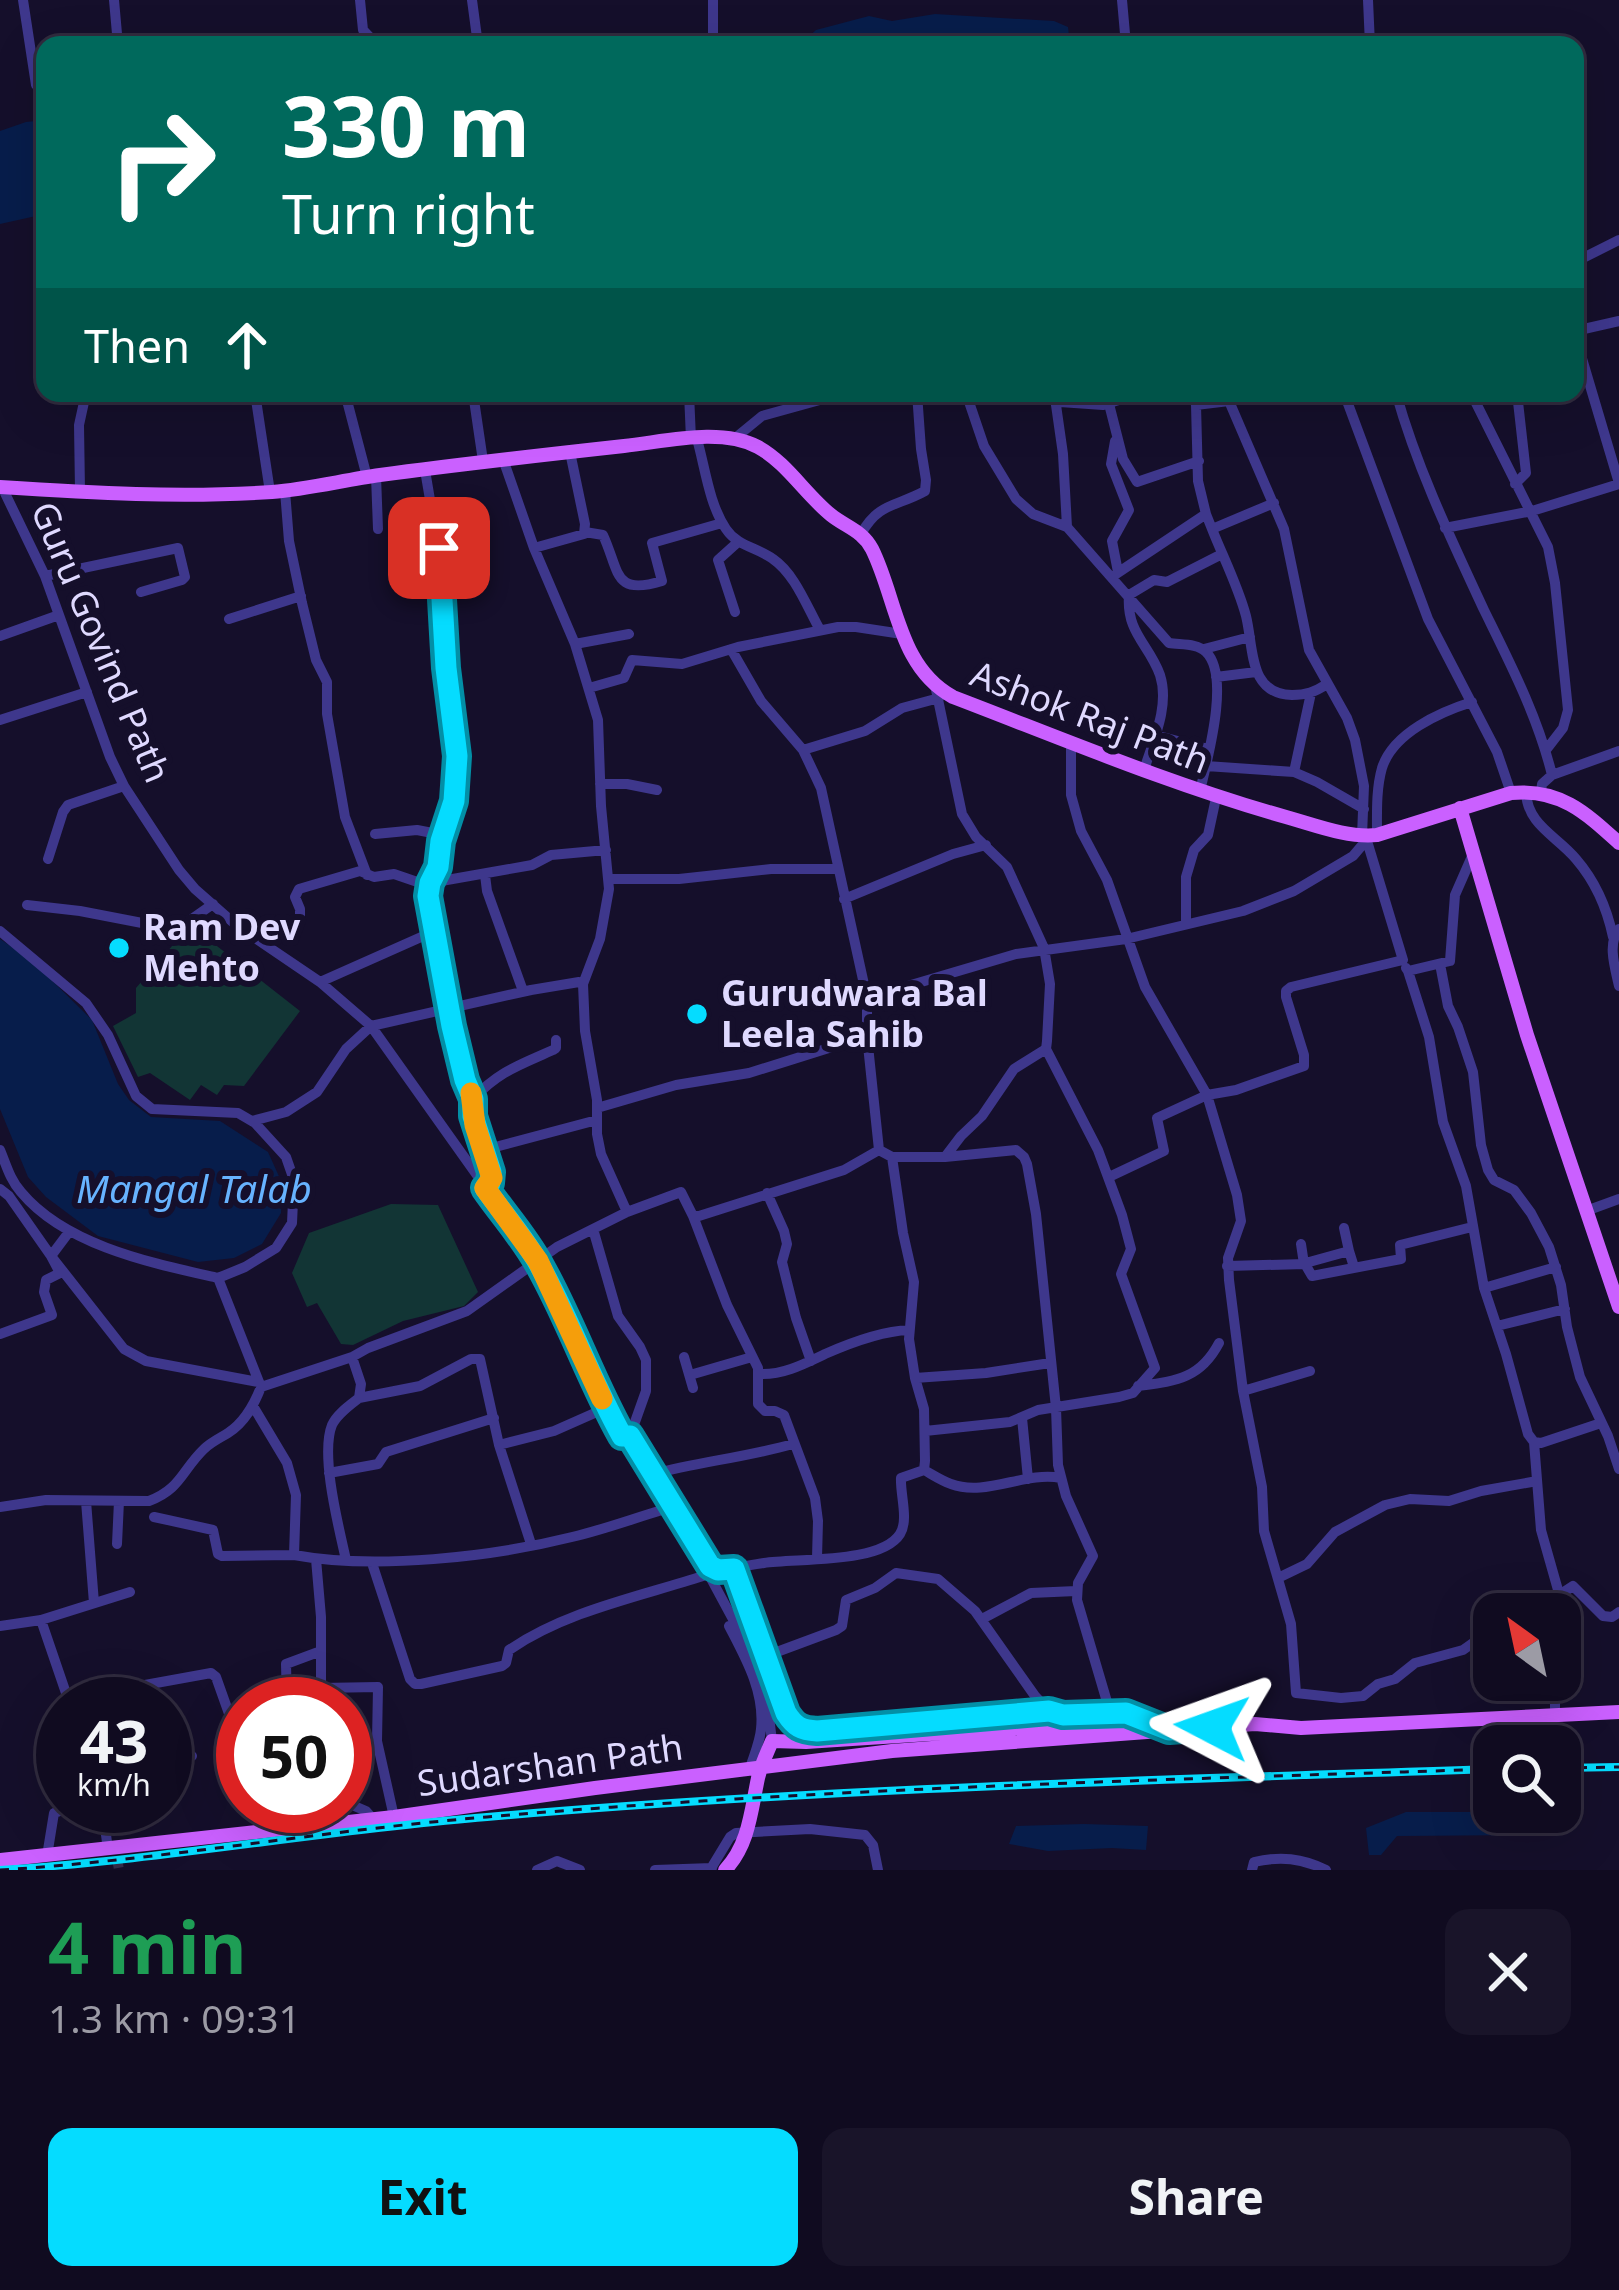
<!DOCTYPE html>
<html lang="en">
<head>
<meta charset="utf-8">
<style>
  :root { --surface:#100b20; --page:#191429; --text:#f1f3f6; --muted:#9c9ba5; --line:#302b3e; --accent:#05dcff }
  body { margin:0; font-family:"Noto Sans",sans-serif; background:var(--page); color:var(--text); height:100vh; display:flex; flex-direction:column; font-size:45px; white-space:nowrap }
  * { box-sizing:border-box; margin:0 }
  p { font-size:39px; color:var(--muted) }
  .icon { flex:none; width:66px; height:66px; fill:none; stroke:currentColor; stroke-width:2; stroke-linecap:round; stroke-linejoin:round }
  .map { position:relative; height:1870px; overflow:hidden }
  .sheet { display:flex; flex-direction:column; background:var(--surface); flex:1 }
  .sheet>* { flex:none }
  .guide { position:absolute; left:36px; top:36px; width:1548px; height:366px; border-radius:24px; box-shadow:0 12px 48px #0002,0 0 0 3px var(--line); background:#00695c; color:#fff; overflow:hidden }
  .needle { width:78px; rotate:327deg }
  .fabs { position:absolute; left:1473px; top:1593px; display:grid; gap:24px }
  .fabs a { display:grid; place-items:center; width:108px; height:108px; border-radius:24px; background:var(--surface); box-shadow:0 12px 48px #0002,0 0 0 3px var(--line); font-size:60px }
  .speed { position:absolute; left:36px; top:1677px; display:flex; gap:24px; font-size:60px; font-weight:700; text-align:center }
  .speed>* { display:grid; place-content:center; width:156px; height:156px; border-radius:50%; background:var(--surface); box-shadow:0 12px 48px #0002,0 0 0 3px var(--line); line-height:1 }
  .speed small { font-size:30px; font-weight:400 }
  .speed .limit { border:18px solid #d22; background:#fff; color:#111 }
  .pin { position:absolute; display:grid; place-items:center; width:102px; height:102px; color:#fff; margin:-51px; border-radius:24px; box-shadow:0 6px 18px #0006 }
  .me { position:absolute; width:132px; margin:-66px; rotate:274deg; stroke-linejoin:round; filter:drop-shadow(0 0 9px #0008) }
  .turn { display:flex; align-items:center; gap:42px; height:252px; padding:0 48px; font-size:54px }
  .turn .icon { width:156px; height:156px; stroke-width:2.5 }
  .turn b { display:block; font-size:84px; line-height:102px }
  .then { display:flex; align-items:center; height:114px; padding:0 48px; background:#0003; gap:24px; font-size:45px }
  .round { display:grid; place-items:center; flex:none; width:126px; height:126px; border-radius:24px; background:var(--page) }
  .summary { display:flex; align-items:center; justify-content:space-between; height:204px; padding:0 48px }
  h1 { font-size:72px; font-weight:700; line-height:90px; color:#1e9e55 }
  .button { display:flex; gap:24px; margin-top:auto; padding:24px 48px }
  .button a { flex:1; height:138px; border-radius:24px; background:var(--accent); color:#111; font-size:48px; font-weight:700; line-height:138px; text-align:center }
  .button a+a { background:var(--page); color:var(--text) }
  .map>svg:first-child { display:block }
  .green { fill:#123535 }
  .water { fill:#071d4b }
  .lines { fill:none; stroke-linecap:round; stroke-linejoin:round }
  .minor-tunnel { stroke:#332d4b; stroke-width:10; stroke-dasharray:10 5; stroke-linecap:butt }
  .minor { stroke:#3e378c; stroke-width:10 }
  .major { stroke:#ca60ff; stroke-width:14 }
  .rail-casing { stroke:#05dcff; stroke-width:8 }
  .rail { stroke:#150f2b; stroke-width:3; stroke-dasharray:9; stroke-linecap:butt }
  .route-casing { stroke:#038fa6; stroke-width:30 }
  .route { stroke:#05dcff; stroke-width:21 }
  .slow { stroke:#f59e0b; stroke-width:21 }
  .poi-dot { fill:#05dcff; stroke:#150f2b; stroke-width:4.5 }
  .labels { text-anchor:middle; stroke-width:12; stroke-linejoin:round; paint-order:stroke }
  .street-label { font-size:36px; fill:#dfd9ff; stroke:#150f2b }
  .poi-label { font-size:36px; font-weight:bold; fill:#dfd9ff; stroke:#150f2b; text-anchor:start }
  .water-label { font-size:39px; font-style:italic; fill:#67b3ff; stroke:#150f2b }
</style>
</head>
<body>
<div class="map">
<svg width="1619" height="1870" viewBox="0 0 1619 1870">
  <rect width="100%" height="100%" fill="#150f2b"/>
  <path class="green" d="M 190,925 L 300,1011 L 244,1086 L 224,1085 L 217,1095 L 201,1085 L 190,1100 L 150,1073 L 138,1077 L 113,1026 L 136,1013 L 136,988 Z
    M 391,1204 L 438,1205 L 478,1292 L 464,1306 L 403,1321 L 353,1345 L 341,1344 L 317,1303 L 307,1307 L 292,1273 L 309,1233 Z"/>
  <path class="water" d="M 935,14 L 1054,21 L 1068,27 L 1070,45 L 800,45 L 816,30 L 869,16 L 892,21 Z
    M 45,120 L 45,214 L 0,224 L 0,131 L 26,122 Z
    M 0,939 L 30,959 L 92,1020 L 118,1084 L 129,1100 L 151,1117 L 220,1121 L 268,1152 L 282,1183 L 281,1213 L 262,1244 L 234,1258 L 198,1262 L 98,1236 L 46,1197 L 28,1177 L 0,1109 Z
    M 1406,1812 L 1542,1812 L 1546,1827 L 1534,1835 L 1397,1836 L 1381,1855 L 1369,1855 L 1366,1828 Z
    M 1084,1824 L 1148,1826 L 1146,1850 L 1112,1848 L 1048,1851 L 1009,1844 L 1016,1826 Z"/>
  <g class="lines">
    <path class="minor-tunnel" d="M 117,1858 L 119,1870"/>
    <path class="minor" d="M 23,0 L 36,85
      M 114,0 L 118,45
      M 360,0 L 363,30 L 377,45
      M 472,0 L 478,45
      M 713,0 L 713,45
      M 1122,0 L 1126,45
      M 1368,0 L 1370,45
      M 1575,262 L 1619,240
      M 1575,331 L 1619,321
      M 1575,335 L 1619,483
      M 255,393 L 270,492
      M 345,393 L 367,477
      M 473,393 L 483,461
      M 689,393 L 691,439
      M 966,393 L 984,446 L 1016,499 L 1033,514 L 1067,527 L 1169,643 C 1181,645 1197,643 1206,652 C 1231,676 1207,760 1200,791
      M 1193,393 L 1196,405 L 1229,401 L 1284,529 L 1309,650 L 1347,718 L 1355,740 L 1364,786 L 1362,836
      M 1344,393 L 1428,619 L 1497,752 L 1511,793
      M 1396,393 C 1417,468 1451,539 1484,610 C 1510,663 1538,717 1552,775
      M 1471,393 L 1548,547 L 1555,583 L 1568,710 L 1563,728 L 1546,750
      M 1054,396 L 1060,402 L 1103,405 L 1141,393
      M 1055,398 L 1063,454 L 1067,527
      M 1109,404 L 1123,459 L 1137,482 L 1199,461
      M 1196,405 L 1198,481 L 1206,514
      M 697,439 C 705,467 709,504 726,529 C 738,547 757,547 773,559 C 795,574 807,607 820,630
      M 734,439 L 762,416 L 845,393
      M 1115,441 L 1111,464 L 1129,510 L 1112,541 L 1118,572
      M 503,459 L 534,548 L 575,644 L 598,720 L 601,806 L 609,889 L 600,939 L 583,984
      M 376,476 L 378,529
      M 1515,484 L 1526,473 L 1517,393
      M 2,487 L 45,576 L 110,757 L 124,786 L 179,870 L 195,889 L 236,925 L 320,982 L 371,1026 L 538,1261 L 606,1408 L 708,1573 L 757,1664 L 765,1683 L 772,1741
      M 80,491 L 79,425 L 86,393
      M 285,491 L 289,541 L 302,603 L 316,660 L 327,682 L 327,714 L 345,817 L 367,875
      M 1445,528 L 1532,511 L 1619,484
      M 1212,529 C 1223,557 1238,586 1246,616 C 1254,648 1248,694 1292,695 C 1306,695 1315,692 1327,684
      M 585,532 L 603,535 C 620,572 613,596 662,581 L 652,543 L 722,523
      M 861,534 C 879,502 896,507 925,491 L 926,480 L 921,449 L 917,393
      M 534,548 L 584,534 L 585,524 L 570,452
      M 45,576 L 178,548 L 185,577 L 182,580 L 141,592
      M 1113,576 L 1206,514 L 1212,529 L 1274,503
      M 735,612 L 718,560 L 738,542
      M 229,619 L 301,596
      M 0,636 L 59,615
      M 575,644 L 629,634
      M 731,649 L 761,701 L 803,750 L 821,788 L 867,998
      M 1204,649 L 1250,637
      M 1216,677 L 1256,672
      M 589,688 L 624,678 L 632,660 L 682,664 L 738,647 L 838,627 L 856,627 L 902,634
      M 1311,693 L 1294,772 L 1317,782 L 1364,809
      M 0,720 L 87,692
      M 1155,735 L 1208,749
      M 1071,742 L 1071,795 L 1081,831 L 1107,880 L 1145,987 L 1207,1095 L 1237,1195 L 1241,1221 L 1228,1258 L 1229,1280 L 1243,1391 L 1262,1487 L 1264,1531 L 1291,1624 L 1296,1693 L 1341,1698 L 1363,1696 L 1378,1684 L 1395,1679 L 1415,1663 L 1463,1650 L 1494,1628
      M 803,750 L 865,731 L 902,708 L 939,698
      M 1206,766 L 1294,772
      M 1144,770 C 1153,741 1170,706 1160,675 C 1149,644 1126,633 1129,595 L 1154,580 L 1167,582 L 1222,554
      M 600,784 L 627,784 L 657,790
      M 1526,792 C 1527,825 1557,836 1576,859 C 1595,881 1607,908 1613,937
      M 1541,792 L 1542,784 L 1552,775 L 1619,751
      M 375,834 L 417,830 L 443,835
      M 1377,835 C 1377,813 1376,789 1382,768 C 1393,733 1440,712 1472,702
      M 48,859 L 63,812 L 68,805 L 124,786
      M 485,875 L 487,891 L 523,991
      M 609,879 L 679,879 L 771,869 L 837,869
      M 430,883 L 532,865 L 551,855 L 606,850
      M 844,899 L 953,854 L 986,845
      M 27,905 L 80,911 L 168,928 L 181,922 L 186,923 L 213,904
      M 1186,924 L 1186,877 L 1194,850 L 1208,835 L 1216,798
      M 1619,929 C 1607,943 1615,968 1619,986
      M 0,931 L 86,1003 L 108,1035 L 136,1096 L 152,1109 L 238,1113 L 255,1123 L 286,1157 L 294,1180 L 292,1223 L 276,1248 L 245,1267 L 218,1278
      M 433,931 L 459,1056 L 473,1099
      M 250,935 L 294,921 L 300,916 L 300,909 L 295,897 L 299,889 L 360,871 L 374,877 L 394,874 L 429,886
      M 1440,964 L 1448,1006 L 1458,1027 L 1473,1072 L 1481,1145 L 1488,1170 L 1494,1180 L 1514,1190 L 1531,1213 L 1549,1247 L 1561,1285 L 1567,1327 L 1580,1377 L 1608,1436 L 1619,1469
      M 1406,968 L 1408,971 L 1450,961 L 1455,895 L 1473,854
      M 1408,971 L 1429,1037 L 1443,1122 L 1466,1186 L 1484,1288 L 1506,1354 L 1528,1434 L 1534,1442 L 1541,1443 L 1601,1423
      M 320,982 L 428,934 L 434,926 L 428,890 L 438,867 L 441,841 L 455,801 L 457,756 L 445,657 L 442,571 L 425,470
      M 556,1040 L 556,1048 L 553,1050 C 520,1065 499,1071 473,1099 L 473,1116 L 484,1150 L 597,1120
      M 597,1108 L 676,1085 L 749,1073 L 867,1036 L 867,998 L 1016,954 L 1126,939 L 1243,911 L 1294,891 L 1353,856 L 1370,836
      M 0,1150 C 6,1164 10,1180 21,1192 C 66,1246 152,1263 218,1278 L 261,1387
      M 484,1150 L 492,1178 L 485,1188
      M 879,1150 L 892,1157 L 945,1157 L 961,1136 L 982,1116 L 1014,1069 L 1046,1049 L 1047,1041 L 1050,984 L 1044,948 L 1007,867 L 976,837 L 962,814 L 935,685
      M 892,1157 L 903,1233 L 914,1282 L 909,1339 L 915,1378 L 986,1373 L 1050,1363
      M 945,1157 L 1016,1150 L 1024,1157 L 1027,1164 L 1036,1214 L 1056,1408 L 1058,1465 L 1066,1496 L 1093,1556 L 1078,1583 L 1077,1600 L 1110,1712
      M 1109,1177 L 1164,1151 L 1157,1118 L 1207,1095 L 1236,1090 L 1304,1066 L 1304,1055 L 1286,997 L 1286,991 L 1291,987 L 1403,960 L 1367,841
      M 0,1189 L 9,1196 L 51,1256 L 124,1349 L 146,1361 L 258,1382
      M 767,1193 L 784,1231 L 787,1244 L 782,1262 L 796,1318 L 811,1361
      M 1586,1211 L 1619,1199
      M 627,1212 L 681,1192 L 693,1216 L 699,1216 L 844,1170 L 879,1150 L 867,1036
      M 693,1216 L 727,1305 L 758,1368 L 758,1404 L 765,1411 L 775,1411 L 784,1415 L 815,1498 L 818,1521 L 817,1558
      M 1344,1228 L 1349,1251
      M 593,1229 L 618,1316 L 640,1347 L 646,1360 L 646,1391 L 630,1436
      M 1301,1244 L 1304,1264
      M 1302,1264 L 1349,1251 L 1354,1267
      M 1227,1266 L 1305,1264 L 1312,1276 L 1401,1259 L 1400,1245 L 1472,1227
      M 1484,1288 L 1556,1267
      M 1497,1326 L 1565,1309
      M 0,1334 L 52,1315 L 44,1292 L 46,1280 L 60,1273 L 51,1256 L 69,1232
      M 684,1357 L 693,1388
      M 760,1374 C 783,1375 804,1364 825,1354 C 850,1343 882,1331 909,1330
      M 690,1375 L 752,1357
      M 1138,1386 C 1176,1381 1200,1379 1219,1343
      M 1243,1391 L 1310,1371
      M 359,1398 L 420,1386 L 471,1359 L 480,1359 L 499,1445 L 531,1544
      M 253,1406 L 287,1463 L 296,1495 L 294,1555 C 375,1570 492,1557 572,1537 C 602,1530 632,1519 662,1510
      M 1022,1418 L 1028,1479
      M 925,1431 L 1010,1422 L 1038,1410 L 1119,1397 L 1133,1393 L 1155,1368 L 1121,1274 L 1131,1249 L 1122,1215 L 1098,1150 L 1046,1049
      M 1534,1442 L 1541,1530 L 1558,1590 L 1554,1614
      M 499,1445 L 554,1431 L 606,1408
      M 924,1470 C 933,1475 942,1481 951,1484 C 986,1497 1025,1471 1061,1478
      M 329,1473 L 378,1464 L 386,1452 L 494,1418
      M 653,1474 C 699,1462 747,1457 793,1444
      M 86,1501 L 94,1603
      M 0,1507 L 46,1500 L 149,1501 C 181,1489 182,1470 204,1449 C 211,1442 220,1438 228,1433 C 245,1422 254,1405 261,1387 L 352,1357 L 368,1348 L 467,1311 L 557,1247 L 627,1212 L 601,1154 L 597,1134 L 597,1100 L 585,1031 L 583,984 L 579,982 L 531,990 L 371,1026 L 346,1049 L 317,1092 L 286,1112 L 252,1121
      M 154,1517 L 213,1530 L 218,1554 L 222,1556 L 294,1555
      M 117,1544 L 119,1501
      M 316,1559 L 321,1617 L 321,1688 L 378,1687 L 377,1741 L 394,1817
      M 346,1560 C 339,1528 320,1455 332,1425 C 337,1414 350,1405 359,1398 L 361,1384 L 352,1357
      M 707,1560 L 718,1570 C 734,1569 749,1565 764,1563 C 797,1558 881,1564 900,1534 C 909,1520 900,1494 901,1478 L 924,1470 L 925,1461 L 924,1409 L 915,1378
      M 372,1563 L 410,1679 L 415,1684 L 421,1684 L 502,1666 L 506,1663 L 509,1650 C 566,1611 638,1597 703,1576
      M 734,1569 L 786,1713 C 795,1727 801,1730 817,1731 L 1049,1711
      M 1278,1578 L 1307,1564 L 1335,1532 L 1385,1505 L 1410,1499 L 1449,1501 L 1481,1491 L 1537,1481
      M 1515,1614 L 1547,1603 L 1573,1586 L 1603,1616 L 1612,1617 L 1619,1612
      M 982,1619 L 1031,1593 L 1076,1591
      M 41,1620 L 68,1699 L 211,1673 L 216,1677 L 243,1753
      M 0,1626 L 41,1620 L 130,1592
      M 729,1626 C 745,1657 765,1691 761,1729 C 760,1742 754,1755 750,1768
      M 766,1656 L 836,1630 L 842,1626 L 846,1600 L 875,1588 L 896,1573 L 938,1579 L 975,1611 L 1035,1696 L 1049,1711 L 1063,1715 L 1110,1712 L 1141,1718
      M 1555,1680 L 1555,1717
      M 287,1704 L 286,1664 L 321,1651
      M 165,1763 L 192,1756
      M 345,1802 L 366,1811 L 373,1819
      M 95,1806 L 105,1827 L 108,1850
      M 47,1856 L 54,1813 L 75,1806
      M 537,1870 L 557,1861 L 580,1870
      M 655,1870 L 712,1868
      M 710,1870 L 730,1837 L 736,1833 L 810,1829 L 865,1835 L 873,1845 L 878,1870
      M 1252,1870 L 1254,1862 C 1280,1856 1302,1858 1326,1870"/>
    <path class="major" d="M 0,487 C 91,493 181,498 272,492 C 308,489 344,480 380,475 C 461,464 542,455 624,446 C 664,442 720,427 758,447 C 787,463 805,494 831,515 C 846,527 863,531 872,549 C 897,599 898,667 953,697 C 1063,739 1172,785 1286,817 C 1315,825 1347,838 1377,835 L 1511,793 C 1559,788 1585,812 1619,843
      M 1460,808 L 1527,1035 L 1619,1307
      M 0,1860 L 394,1817 L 595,1788 L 892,1751 L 1255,1724 L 1301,1728 L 1619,1712
      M 725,1870 C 749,1845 751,1811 758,1778 C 761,1765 767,1753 772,1741 L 806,1742 L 1147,1720 L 1165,1728"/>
    <g class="rail-casing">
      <path id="rail" d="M 1560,1768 L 1619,1767
        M 0,1870 C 163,1860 325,1830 487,1817 C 822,1788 1158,1780 1494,1769"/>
    </g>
    <use href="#rail" class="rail"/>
  </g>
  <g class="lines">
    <g class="route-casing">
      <path id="route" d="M 439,548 L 446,668 L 457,756 L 454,801 L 441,841 L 438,867 L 430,883 L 428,896 L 452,1026 L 465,1080 L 473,1099 L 473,1116 L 491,1172 L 490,1183 L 485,1188 C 503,1214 525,1238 540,1266 C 571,1321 591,1381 622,1436 L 630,1436 L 710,1566 L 718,1570 L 734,1569 L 786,1713 C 795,1727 801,1730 817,1731 L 1049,1711 L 1063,1715 L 1126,1713 L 1169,1730 L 1212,1727"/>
    </g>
    <use href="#route" class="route"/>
    <path class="slow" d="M 471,1093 L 475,1125 L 492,1178 L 485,1188 L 538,1261 L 602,1399"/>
  </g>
  <g class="poi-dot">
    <circle cx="119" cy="948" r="12"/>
    <circle cx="697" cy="1014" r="12"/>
  </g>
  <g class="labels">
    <g class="street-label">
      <text transform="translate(101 642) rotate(67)" y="13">Guru Govind Path</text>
      <text transform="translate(1090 717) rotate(21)" y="13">Ashok Raj Path</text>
      <text transform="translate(550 1765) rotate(-8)" y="13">Sudarshan Path</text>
    </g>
    <g class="poi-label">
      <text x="143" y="940">Ram Dev<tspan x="143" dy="41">Mehto</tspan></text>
      <text x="721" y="1006">Gurudwara Bal<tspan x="721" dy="41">Leela Sahib</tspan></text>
    </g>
    <g class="water-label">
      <text x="194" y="1203">Mangal Talab</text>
    </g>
  </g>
</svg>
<div class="fabs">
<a><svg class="needle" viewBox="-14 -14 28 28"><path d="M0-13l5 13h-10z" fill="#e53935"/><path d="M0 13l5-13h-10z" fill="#9c9ba5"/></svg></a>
<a><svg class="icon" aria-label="search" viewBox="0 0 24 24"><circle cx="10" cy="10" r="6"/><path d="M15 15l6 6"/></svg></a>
</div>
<div class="speed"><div>43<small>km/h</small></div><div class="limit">50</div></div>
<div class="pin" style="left:439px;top:548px;background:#d93025"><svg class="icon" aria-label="arrive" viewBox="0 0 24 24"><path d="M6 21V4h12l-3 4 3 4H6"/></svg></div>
<svg class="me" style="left:1212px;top:1727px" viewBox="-20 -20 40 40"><path d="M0-17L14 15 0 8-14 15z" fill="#05dcff" stroke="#fff" stroke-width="4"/></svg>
<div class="guide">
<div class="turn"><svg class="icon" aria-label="right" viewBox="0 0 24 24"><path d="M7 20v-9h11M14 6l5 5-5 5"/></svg><div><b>330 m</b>Turn right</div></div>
<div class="then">Then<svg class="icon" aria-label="ahead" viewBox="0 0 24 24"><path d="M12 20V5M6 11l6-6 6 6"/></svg></div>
</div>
</div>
<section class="sheet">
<div class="summary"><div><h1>4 min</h1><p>1.3 km · 09:31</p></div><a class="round"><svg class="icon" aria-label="close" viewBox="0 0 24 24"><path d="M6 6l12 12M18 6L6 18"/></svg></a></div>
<div class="button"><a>Exit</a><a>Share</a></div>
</section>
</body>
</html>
